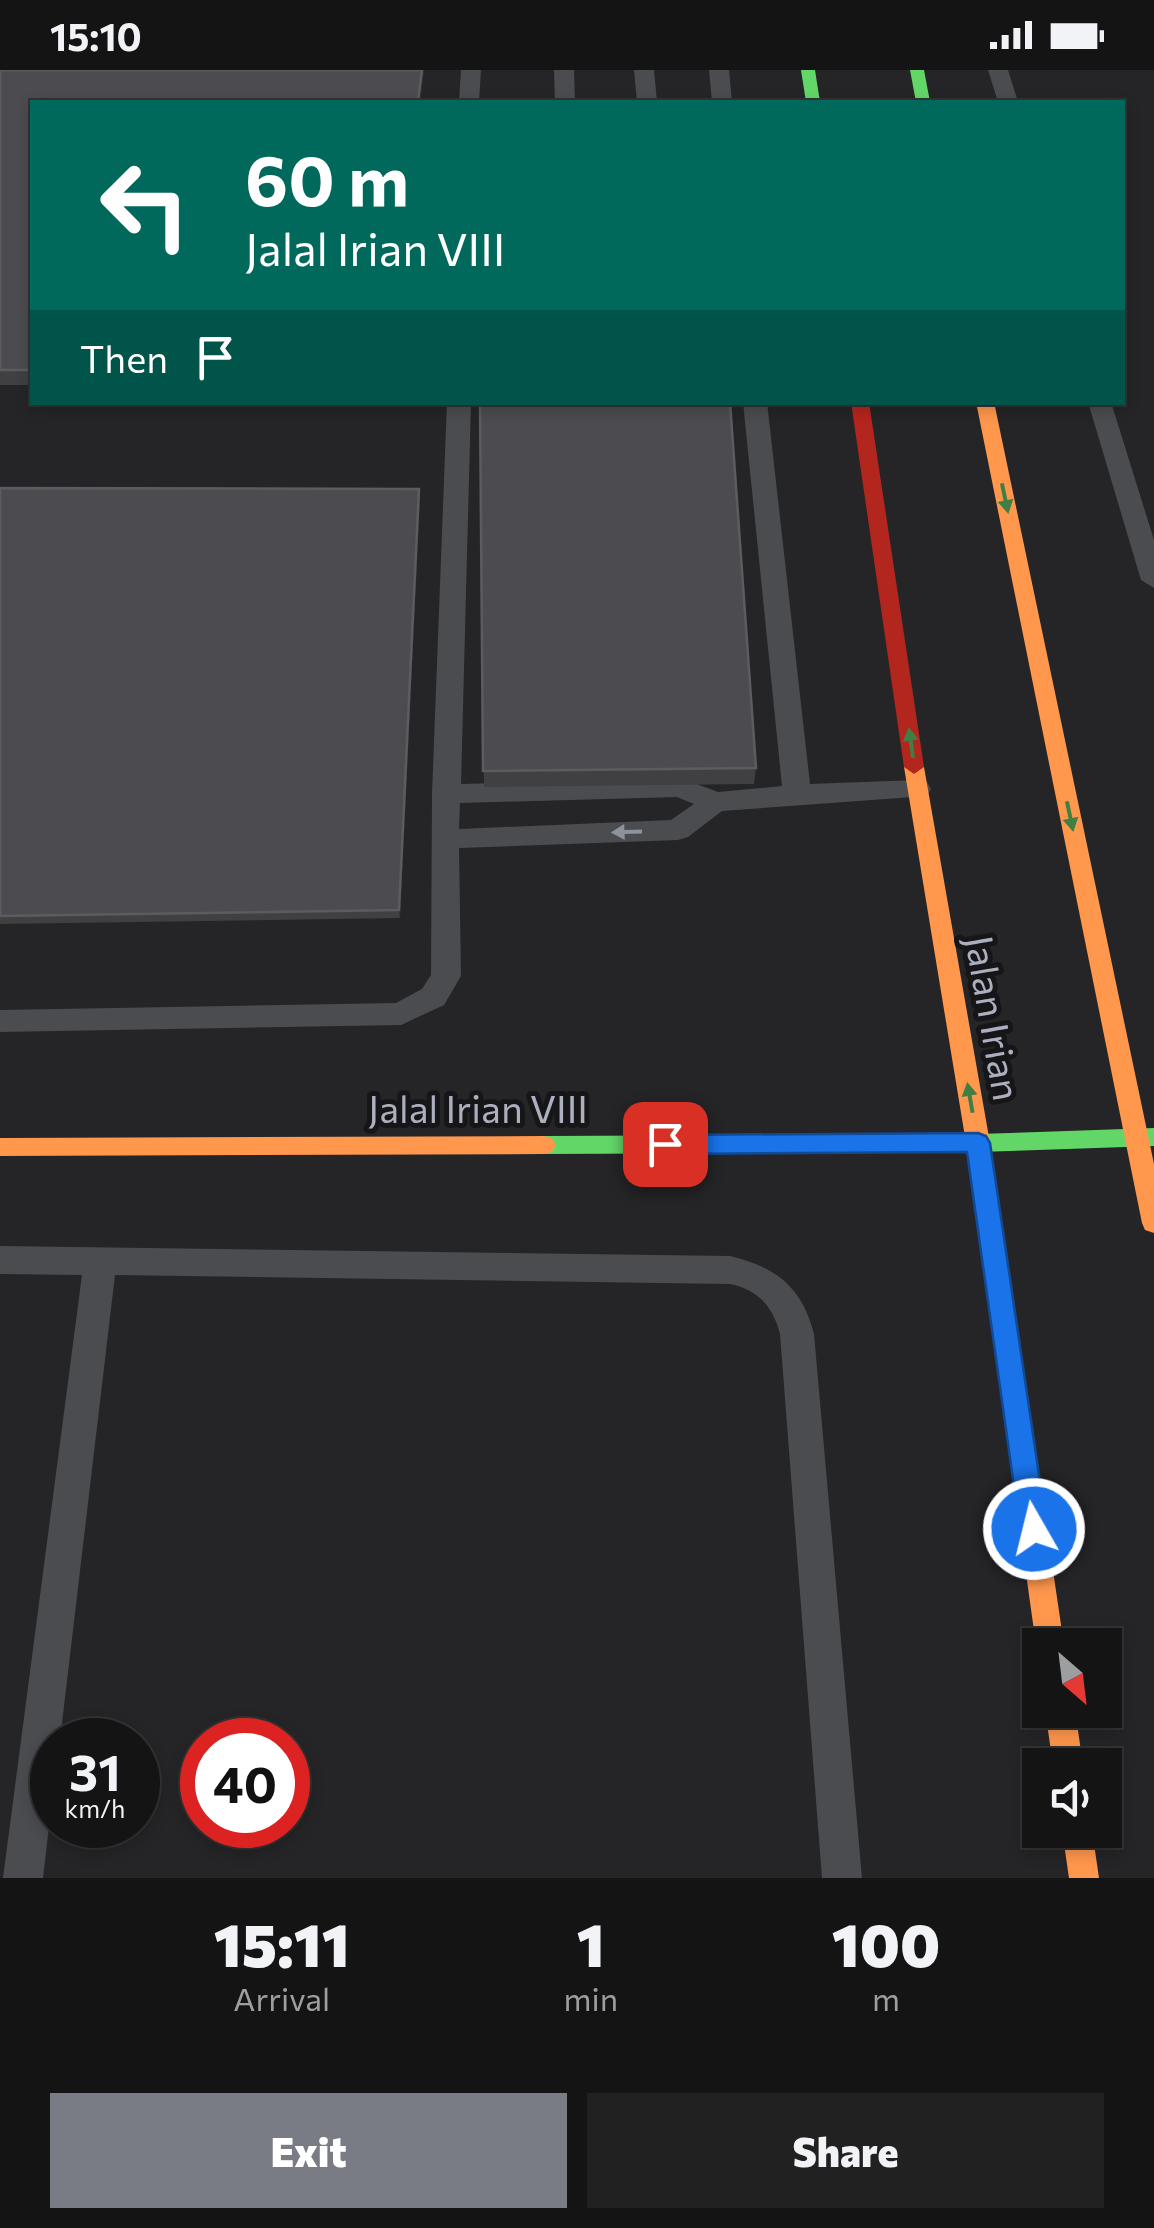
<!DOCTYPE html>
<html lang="en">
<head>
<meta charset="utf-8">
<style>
  :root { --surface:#141415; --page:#212122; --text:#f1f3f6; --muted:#9d9ea0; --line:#333334; --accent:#797b85 }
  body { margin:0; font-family:Commissioner,sans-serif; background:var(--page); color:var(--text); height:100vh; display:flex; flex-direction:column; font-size:38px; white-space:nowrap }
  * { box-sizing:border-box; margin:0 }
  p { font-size:32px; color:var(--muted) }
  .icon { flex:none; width:55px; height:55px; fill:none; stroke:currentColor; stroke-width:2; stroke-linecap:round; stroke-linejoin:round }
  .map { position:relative; height:1808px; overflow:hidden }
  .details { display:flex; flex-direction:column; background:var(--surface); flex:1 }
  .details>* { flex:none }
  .hud { position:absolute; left:30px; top:30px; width:1095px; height:305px; border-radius:0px; box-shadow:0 5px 15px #0003,0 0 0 2px var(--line); background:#00695c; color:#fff; overflow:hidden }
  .needle { width:65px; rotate:152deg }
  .buttons { position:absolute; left:1022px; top:1558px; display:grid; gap:20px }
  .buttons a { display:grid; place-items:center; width:100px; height:100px; border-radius:0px; background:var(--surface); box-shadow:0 5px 15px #0003,0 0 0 2px var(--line); font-size:50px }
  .speed { position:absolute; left:30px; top:1648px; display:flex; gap:20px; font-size:50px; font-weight:700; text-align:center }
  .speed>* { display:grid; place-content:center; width:130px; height:130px; border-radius:50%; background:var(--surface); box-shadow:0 5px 15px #0003,0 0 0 2px var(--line); line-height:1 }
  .speed small { font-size:25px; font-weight:400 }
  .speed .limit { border:15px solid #d22; background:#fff; color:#111 }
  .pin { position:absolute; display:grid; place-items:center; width:85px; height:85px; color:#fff; margin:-42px; border-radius:20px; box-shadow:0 5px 15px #0006 }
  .me { position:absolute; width:110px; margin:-55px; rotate:352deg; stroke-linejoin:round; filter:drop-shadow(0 0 8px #0008) }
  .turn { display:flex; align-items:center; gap:35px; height:210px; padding:0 50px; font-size:45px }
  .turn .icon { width:130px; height:130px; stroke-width:2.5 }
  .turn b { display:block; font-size:70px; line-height:85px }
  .then { display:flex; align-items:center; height:95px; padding:0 50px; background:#0003; gap:20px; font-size:38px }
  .eta { display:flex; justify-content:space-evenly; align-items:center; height:170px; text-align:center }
  .eta b { font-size:60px; font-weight:800; line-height:70px }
  .action { display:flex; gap:20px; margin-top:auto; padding:20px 50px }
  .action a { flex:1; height:115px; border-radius:0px; background:var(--accent); color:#fff; font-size:40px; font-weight:800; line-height:115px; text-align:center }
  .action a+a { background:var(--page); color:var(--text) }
  .status { display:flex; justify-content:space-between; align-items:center; height:70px; padding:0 50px; background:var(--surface); direction:ltr }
  .status svg { height:28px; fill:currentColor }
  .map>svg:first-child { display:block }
  .built { fill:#252528; fill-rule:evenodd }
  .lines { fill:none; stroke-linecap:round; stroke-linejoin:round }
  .lane { fill:#4b4c4f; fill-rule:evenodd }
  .fast { fill:#63d668; fill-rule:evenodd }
  .slow { fill:#ff974d; fill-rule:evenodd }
  .jam { fill:#b3261e; fill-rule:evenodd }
  .wall { fill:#404043 }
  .shaded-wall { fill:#2c2c2e }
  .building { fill:#4c4c50; stroke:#5b5c61; stroke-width:2.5 }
  .oneway { fill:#407f44 }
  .oneway2 { fill:#8f919c }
  .route { fill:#1a73e8; stroke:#114b97; stroke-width:2.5 }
  .labels { text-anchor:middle; stroke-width:10; stroke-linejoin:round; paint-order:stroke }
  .street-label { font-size:38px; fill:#acafbd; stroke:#161518 }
</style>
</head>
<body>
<div class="status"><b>15:10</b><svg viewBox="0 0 49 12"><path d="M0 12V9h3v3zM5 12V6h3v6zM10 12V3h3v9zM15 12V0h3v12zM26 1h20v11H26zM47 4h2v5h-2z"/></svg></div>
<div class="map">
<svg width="1154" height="1808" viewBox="0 0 1154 1808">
  <rect width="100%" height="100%" fill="#1b1b1c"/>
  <path class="built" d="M 0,0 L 1154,0 L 1154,1808 L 0,1808 ZM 32,32 L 1122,32 L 1122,332 L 32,332 ZM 1040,1575 L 1105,1575 L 1105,1640 L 1040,1640 ZM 52,1670 L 138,1670 L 138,1755 L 52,1755 ZM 202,1670 L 288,1670 L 288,1755 L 202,1755 ZM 1040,1695 L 1105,1695 L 1105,1760 L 1040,1760 Z"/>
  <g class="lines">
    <path class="lane" d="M 461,0 L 481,0 L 479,32 L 459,32 Z
      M 554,0 L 574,0 L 575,32 L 555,32 Z
      M 634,0 L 654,0 L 657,32 L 637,32 Z
      M 709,0 L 729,0 L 732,32 L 712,32 Z
      M 988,0 L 1008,0 L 1018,32 L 998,32 Z
      M 447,332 L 471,332 L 461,714 L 680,708 L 718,722 L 782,716 L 743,332 L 767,332 L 810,714 L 917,710 L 927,712 L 931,719 L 927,726 L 722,741 L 688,767 L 678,770 L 459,778 L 461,906 L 444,935 L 401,955 L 0,962 L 0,940 L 396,933 L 422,919 L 431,905 L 432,724 ZM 677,727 L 694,734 L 671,750 L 459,759 L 460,733 Z
      M 1088,332 L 1111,332 L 1154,470 L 1154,518 L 1141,510 Z
      M 0,1176 L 730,1186 C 776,1197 802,1217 814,1264 L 862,1808 L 822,1808 L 780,1264 C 773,1236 758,1220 730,1214 L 115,1205 L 60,1670 L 52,1670 L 52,1731 L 43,1808 L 3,1808 L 82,1205 L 0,1204 Z"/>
    <path class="fast" d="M 801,0 L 815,0 L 820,32 L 806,32 Z
      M 910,0 L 924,0 L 930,32 L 916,32 Z
      M 1154,1058 L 1154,1076 L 978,1082 L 544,1084 L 536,1082 L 532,1075 L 536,1068 L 544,1066 L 978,1064 Z"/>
    <path class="slow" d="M 976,332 L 994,332 L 1154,1094 L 1154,1163 L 1145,1160 L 1142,1153 Z
      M 914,690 L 924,697 L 990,1073 L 1064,1575 L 1040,1575 L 1040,1584 L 1036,1575 L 966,1073 L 904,697 Z
      M 544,1066 L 552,1068 L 556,1075 L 552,1082 L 544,1084 L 0,1086 L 0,1068 Z
      M 1045,1640 L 1075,1640 L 1083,1695 L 1053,1695 Z
      M 1062,1760 L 1092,1760 L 1099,1808 L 1069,1808 Z"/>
    <path class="jam" d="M 851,332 L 869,332 L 924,697 L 914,704 L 904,697 Z"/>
  </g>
  <path class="wall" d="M 0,0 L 424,0 L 420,32 L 32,32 L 32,315 L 0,315 Z
    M 480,332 L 756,698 L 754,714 L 484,717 Z
    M 0,418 L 420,427 L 400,848 L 0,854 Z"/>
  <path class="shaded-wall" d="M 422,0 L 424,0 L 420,32 L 418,32 Z
    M 419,419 L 420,427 L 400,848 L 399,840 Z"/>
  <path class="building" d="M 0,0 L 422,0 L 418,32 L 32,32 L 32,300 L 0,300 Z
    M 480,332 L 730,332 L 756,698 L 483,701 Z
    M 0,418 L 419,419 L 399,840 L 0,846 Z"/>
  <defs><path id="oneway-solid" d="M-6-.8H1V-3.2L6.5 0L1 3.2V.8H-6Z" transform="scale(2.5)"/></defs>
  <g class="oneway">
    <use href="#oneway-solid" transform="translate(1005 428) rotate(78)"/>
    <use href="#oneway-solid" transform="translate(911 673) rotate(-98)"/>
    <use href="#oneway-solid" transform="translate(1070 746) rotate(78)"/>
    <use href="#oneway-solid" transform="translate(970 1028) rotate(-100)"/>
  </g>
  <use class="oneway2" href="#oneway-solid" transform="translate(627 762) rotate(178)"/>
  <path class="route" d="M 978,1063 L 986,1066 L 990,1073 L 1047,1459 L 1043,1468 L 1034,1471 L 1024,1468 L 1020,1459 L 967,1082 L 665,1084 L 656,1081 L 653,1074 L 656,1068 L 665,1065 Z"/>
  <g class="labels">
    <g class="street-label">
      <text transform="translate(992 948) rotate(80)" y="13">Jalan Irian</text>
      <text x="478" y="1053">Jalal Irian VIII</text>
    </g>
  </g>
</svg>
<div class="buttons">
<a><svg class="needle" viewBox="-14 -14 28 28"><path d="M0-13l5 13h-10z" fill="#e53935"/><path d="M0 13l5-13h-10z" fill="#9d9ea0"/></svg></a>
<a><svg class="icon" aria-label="sound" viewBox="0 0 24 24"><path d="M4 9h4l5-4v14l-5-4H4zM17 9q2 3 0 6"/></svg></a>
</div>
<div class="speed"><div>31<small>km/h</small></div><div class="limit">40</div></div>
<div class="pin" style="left:665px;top:1074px;background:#d93025"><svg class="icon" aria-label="arrive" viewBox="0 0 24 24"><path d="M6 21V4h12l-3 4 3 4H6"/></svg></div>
<svg class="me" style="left:1034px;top:1459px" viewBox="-20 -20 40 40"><circle r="17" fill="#1a73e8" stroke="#fff" stroke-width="3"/><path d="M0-11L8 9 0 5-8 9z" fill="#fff"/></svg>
<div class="hud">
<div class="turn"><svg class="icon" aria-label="left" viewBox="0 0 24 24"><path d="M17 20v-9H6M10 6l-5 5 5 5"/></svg><div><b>60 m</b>Jalal Irian VIII</div></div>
<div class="then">Then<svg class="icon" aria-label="arrive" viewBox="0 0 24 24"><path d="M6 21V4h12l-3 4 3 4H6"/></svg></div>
</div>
</div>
<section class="details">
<div class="eta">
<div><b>15:11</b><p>Arrival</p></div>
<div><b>1</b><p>min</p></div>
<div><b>100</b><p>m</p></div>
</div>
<div class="action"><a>Exit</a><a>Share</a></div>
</section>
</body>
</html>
